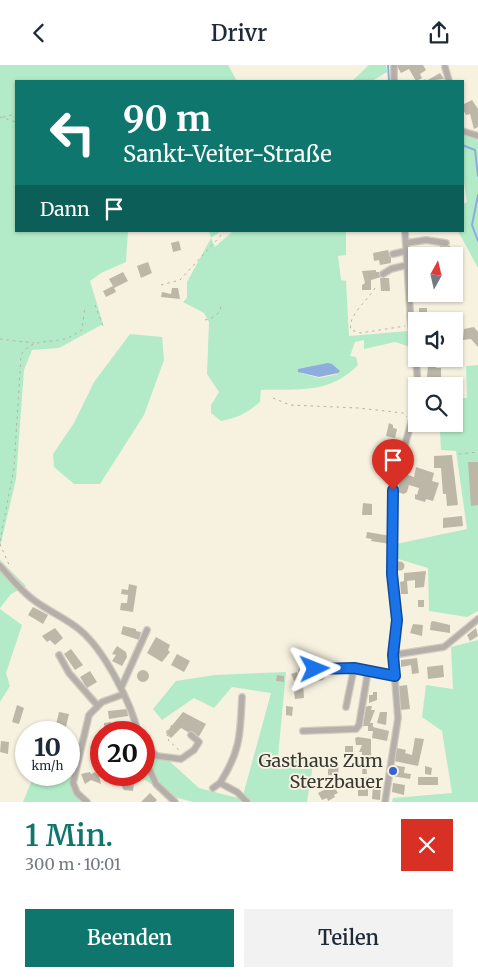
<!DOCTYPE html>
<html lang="de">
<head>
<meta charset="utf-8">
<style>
  :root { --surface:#fff; --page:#f2f2f3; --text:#1f2937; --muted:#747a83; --accent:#0f766e }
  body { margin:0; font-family:Merriweather,serif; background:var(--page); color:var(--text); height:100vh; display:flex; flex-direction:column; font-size:19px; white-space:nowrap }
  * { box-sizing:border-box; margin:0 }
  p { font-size:16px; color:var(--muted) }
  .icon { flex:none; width:28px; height:28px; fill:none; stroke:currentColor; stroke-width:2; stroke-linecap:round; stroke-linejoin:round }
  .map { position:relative; height:737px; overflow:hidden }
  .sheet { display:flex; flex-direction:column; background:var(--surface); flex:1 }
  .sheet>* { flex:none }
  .hud { position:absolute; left:15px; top:15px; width:449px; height:152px; border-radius:0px; box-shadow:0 1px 4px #0004; background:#0f766e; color:#fff; overflow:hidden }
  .needle { width:32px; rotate:8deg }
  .buttons { position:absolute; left:408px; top:182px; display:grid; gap:10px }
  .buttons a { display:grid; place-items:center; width:55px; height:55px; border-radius:0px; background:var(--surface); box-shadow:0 1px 4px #0004; font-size:25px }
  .speed { position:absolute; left:15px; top:656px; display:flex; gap:10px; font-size:25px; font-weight:700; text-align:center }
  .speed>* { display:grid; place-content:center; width:65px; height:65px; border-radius:50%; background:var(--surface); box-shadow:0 1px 4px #0004; line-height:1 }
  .speed small { font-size:12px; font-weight:400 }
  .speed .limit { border:8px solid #d22; background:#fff; color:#111 }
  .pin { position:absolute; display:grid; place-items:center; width:42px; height:42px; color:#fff; margin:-51px -21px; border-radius:50% 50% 50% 0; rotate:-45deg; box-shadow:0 0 5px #0007 }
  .pin .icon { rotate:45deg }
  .me { position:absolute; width:55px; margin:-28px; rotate:88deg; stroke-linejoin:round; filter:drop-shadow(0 0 4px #0008) }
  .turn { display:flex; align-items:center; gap:18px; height:105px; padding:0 25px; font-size:22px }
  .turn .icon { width:65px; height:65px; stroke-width:2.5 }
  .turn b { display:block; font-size:35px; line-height:42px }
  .then { display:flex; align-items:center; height:48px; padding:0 25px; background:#0003; gap:10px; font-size:19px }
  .round { display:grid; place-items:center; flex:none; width:52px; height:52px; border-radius:0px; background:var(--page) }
  .overview { display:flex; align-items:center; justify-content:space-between; height:85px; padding:0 25px }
  h1 { font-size:30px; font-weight:600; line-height:38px; color:var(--accent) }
  .action { display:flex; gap:10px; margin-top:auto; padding:10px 25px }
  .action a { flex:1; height:58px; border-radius:0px; background:var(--accent); color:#fff; font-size:20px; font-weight:600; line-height:58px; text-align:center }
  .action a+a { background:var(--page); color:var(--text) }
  header { display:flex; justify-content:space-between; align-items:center; height:65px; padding:0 25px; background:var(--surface); font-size:22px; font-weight:600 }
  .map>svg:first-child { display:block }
  .green { fill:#b3ebc8; fill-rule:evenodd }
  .water { fill:#8eacdd }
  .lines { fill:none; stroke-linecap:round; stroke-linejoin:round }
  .stream { stroke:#8eacdd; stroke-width:2 }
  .building { fill:#bcb7a7 }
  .minor-casing { stroke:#d1ccbd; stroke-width:8 }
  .path { stroke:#b6b1a4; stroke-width:1; stroke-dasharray:2.5 4; stroke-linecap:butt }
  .minor { stroke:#b5afaa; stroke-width:5.5 }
  .route-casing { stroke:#114b97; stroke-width:12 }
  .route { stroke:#1a73e8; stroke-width:9 }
  .poi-dot { fill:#3861d2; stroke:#f7f1e0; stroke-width:2 }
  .labels { text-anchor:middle; stroke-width:4; stroke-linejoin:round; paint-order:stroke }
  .poi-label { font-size:18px; fill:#393731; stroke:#f7f1e0; text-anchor:end }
</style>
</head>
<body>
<header><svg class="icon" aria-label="back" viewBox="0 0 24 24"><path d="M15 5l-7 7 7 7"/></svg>Drivr<svg class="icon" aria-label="share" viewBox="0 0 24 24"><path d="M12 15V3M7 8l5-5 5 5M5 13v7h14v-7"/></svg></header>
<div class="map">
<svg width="478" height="737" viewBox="0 0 478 737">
  <rect width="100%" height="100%" fill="#f7f1e0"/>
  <path class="green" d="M 0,0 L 228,0 L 237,16 L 16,16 L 16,166 L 128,166 L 126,197 L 101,208 L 90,216 L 103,259 L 59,283 L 32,285 L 24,305 L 16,414 L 0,482 Z
    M 369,0 L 386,0 L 387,7 L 372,16 L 352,16 Z
    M 463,67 L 475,72 L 478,77 L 478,203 L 458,166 L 462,166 L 463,139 L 467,137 L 463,110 Z
    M 209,166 L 221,166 L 211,173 L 215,182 L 233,166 L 346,166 L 346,190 L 338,191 L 341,215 L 346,216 L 349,271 L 408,266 L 410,282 L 395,277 L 364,284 L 364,275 L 355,277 L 350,291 L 356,292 L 358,300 C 330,329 298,324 261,325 L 260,337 C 247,348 238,353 221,356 L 211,348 L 211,340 L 219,327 L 207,309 L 209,257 L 204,248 L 183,237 L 187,233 L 187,217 L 211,173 ZM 319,301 L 338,309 L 319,313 L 301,308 Z
    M 130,269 L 162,272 L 164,295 L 144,350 L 100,419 L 74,419 L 54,402 L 53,389 L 74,358 L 94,317 Z
    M 478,300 L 478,546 L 467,552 L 429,546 L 428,503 L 395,493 L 396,479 L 467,464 L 456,386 L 441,385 L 440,366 L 412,359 L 416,339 L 416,359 L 454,359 L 454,333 L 467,333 L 466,301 Z
    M 0,495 L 26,521 L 11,529 L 0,543 Z
    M 0,544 L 22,560 L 6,608 L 10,621 L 0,637 Z
    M 478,575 L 478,737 L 392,737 L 393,733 L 452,728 L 442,666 L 422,652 L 426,620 L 453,624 L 451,582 Z
    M 286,607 L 278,692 L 314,693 L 307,737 L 193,737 L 171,731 L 140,712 L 140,710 L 144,710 L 144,687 L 146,686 L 167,694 L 199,723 L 242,734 L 271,628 L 232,622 L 214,643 L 194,633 L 162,655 L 153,644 L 176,616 L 215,610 Z
    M 69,683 C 76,707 60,713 85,737 L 23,737 L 34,710 L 69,710 Z"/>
  <path class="water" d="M 328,298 L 332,299 L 340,306 L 338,308 L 319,312 L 298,307 L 298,304 Z"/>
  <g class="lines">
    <path class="stream" d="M 388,0 L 389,16
      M 462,80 L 475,85 L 478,111
      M 478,130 L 472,160 L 478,176"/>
  </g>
  <path class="building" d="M 398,0 L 423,0 L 426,5 L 420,9 L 422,13 L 416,16 L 409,4 L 401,8 L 397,1 Z
    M 440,8 L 444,14 L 426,16 Z
    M 472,35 L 478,44 L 478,62 L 474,64 L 470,49 L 466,50 L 462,43 L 462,40 Z
    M 179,176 L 181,185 L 173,187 L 171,178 Z
    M 440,181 L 450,181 L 450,184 L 458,187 L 457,199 L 454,198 L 454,191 L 437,191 Z
    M 388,185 L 389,188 L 391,188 L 391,198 L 380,200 L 379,195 L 374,196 L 373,188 Z
    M 415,185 L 429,186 L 429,191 L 416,191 L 416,195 L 414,195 Z
    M 148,197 L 152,208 L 141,213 L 137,201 Z
    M 376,205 L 376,207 L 381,207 L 381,212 L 371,215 L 371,225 L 362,225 L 362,220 L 365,218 L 362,206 Z
    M 123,207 L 128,216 L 114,223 L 116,227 L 106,232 L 103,226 L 113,221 L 109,214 Z
    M 380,213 L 389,213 L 390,226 L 381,226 Z
    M 172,223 L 178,223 L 180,234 L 161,232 L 162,227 L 171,229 Z
    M 419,243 L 427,243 L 427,249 L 419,248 Z
    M 433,249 L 447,250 L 447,256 L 421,256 L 422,250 L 433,251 Z
    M 474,262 L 478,267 L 478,282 L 471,274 L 463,275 L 464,264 Z
    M 428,299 L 436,299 L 436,303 L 441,303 L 441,319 L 431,320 L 431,313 L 427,313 Z
    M 389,358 L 393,360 L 393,363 L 397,364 L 395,373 L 386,371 Z
    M 452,390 L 458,440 L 447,441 L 446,429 L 443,429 L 441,403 L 434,403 L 434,391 Z
    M 468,397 L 478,397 L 478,440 L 471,441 Z
    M 416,402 L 434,408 L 432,416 L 439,418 L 433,436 L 426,434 L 425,437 L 415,434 L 415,429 L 417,430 L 419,423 L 409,420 L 407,427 L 404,429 L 397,427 L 402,408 L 414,412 Z
    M 363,438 L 372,439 L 372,450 L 362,450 Z
    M 462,451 L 463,461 L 443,463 L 443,453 Z
    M 367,467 L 391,471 L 390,479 L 371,476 L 372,474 L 366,473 Z
    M395.5 501a4.5 4.5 0 1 1 9 0a4.5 4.5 0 1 1-9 0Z
    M 426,506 L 424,522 L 415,523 L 415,515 L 407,516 L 408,529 L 401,529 L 400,517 L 404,516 L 404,508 Z
    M 129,519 L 137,521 L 133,547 L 120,545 L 121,538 L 127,538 L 128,530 L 121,529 L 122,524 L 128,525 Z
    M 418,535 L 424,535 L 424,542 L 418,542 Z
    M 33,542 L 48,550 L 43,559 L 28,550 Z
    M 433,556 L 450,560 L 450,568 L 430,565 L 431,557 Z
    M 413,559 L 423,560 L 422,571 L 410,568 Z
    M 123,561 L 136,564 L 136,566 L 141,567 L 139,575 L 121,569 Z
    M 55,563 L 63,573 L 55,580 L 50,575 L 47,577 L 42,571 Z
    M 476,563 L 478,571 L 470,576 L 467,570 Z
    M 156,572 L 170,580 L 168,585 L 170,587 L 162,597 L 147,588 Z
    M 117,581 L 126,587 L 127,592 L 122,601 L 112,596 L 116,590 L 112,589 Z
    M 71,584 L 83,600 L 75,605 L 64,589 Z
    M 177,589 L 190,596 L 184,607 L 171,600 Z
    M 417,593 L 419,608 L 412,609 L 411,600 L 401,602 L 401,595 Z
    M 443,600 L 444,612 L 428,614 L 427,602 Z
    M314.5 610a5.5 5.5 0 1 1 11 0a5.5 5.5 0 1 1-11 0Z
    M137 611a6 6 0 1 1 12 0a6 6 0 1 1-12 0Z
    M 90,606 L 97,617 L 87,623 L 80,612 Z
    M 297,607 L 300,614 L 294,616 L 291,609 Z
    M 277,610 L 284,611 L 284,617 L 276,616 Z
    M 303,618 L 304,633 L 295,634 L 293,619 Z
    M 407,620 L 410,644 L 400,645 L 399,621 Z
    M 373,627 L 377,627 L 377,635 L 369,638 L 369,630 L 373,630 Z
    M 17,640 L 24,643 L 19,659 L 12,657 Z
    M 286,641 L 293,642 L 292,651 L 286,650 Z
    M 368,641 L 372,641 L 371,645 L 375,645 L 370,658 L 373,658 L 373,662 L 389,666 L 387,676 L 372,673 L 373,666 L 368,666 L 368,661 L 363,661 L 366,642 Z
    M 127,644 L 128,651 L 109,654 L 108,646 Z
    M 59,647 L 69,649 L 65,666 L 55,664 Z
    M 183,647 L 206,659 L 198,673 L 181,663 L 171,673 L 166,668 Z
    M 380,647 L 387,647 L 386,660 L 377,658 Z
    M 111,657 L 112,668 L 105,668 L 104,658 Z
    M 358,672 L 371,674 L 371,692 L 362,692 L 362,687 L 359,687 L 362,680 L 356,680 L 355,673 Z
    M 415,673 L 424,674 L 418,701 L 394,696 L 397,683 L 406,685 L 405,688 L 412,690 Z
    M 1,676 L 9,677 L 8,689 L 0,687 Z
    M 345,681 L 353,681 L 353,693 L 345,691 Z
    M 328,697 L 339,697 L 338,711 L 328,710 Z
    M 363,698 L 366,698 L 367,709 L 362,709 Z
    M 393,700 L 405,702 L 404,708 L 411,709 L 410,714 L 392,711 Z
    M 425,701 L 432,703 L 431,710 L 425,709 Z
    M 90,707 L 91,709 L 95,707 L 99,711 L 101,719 L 91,715 L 85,719 L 81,709 Z
    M 368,712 L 368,731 L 358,731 L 358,721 L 362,721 L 362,713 Z
    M 418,712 L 438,712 L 438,720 L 418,720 Z
    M 123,717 L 134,718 L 133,726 L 124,725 L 122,722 Z
    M 393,718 L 405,720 L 404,730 L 392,727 Z
    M 333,720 L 338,728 L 334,730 L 335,732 L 328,736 L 327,733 L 322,735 L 318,728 Z
    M 373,720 L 381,721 L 380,735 L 372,734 Z
    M 150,728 L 157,735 L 155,737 L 141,737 Z"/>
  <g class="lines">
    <g class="minor-casing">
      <path id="minor" d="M 394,0 L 394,16
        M 445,2 L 449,16
        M 462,66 L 478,71
        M 405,166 L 411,261 L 416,293
        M 406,178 L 426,175 L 446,178
        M 393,189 L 406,186
        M 383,209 L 391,204 L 407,200
        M 416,294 L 418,321
        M 0,501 C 11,513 22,527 35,536 C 50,547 67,554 80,565 C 104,585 131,637 138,668
        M 59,590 L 69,608 L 98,641
        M 393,590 L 444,582 L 478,554
        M 302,607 L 315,604 L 354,603 L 395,611
        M 121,623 L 147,565
        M 242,632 C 240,669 241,685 220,718 L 237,727 L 247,737
        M 346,642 L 354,603
        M 303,666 L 356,664 L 359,660 L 368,606
        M 144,680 L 157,691 L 181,694 L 194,685 L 199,677 L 191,670
        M 144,692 L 156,719 L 175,737
        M 213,723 L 220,718
        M 87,737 L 77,728 L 73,718 L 89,650 L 102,637 L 124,629
        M 385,737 L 398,653 L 393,590 L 397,555 L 392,509 L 393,425 L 416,339"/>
    </g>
    <path class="path" d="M 423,16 L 428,13
      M 0,52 L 16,57
      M 3,52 L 16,49
      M 161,220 L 180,215 L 225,166
      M 375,223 C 368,235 347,251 351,265 L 361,268 L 405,261
      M 95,240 L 103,261
      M 205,255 C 213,253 221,249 221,239
      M 0,274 L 34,278
      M 336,306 L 338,303
      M 273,333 L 290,340 L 358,343 L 403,348 L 407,352
      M 459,389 L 478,387
      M 0,476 L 14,403 L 21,290 C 30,274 48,278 64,274 C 70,273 76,268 82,265 L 85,241
      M 0,479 L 10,502
      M 172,660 L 165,668 L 170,673 L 168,675 L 181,687"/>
    <use href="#minor" class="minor"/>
  </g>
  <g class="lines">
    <g class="route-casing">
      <path id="route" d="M 315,604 L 354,603 L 395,611 L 393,590 L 397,555 L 392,509 L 393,425"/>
    </g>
    <use href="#route" class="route"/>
  </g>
  <circle class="poi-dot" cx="393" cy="706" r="5"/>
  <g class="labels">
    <g class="poi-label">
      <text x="383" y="702">Gasthaus Zum<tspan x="383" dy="21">Sterzbauer</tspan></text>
    </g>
  </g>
</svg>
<div class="buttons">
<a><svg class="needle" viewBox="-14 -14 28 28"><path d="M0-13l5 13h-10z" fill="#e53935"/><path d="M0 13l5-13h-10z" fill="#747a83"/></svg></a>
<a><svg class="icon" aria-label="sound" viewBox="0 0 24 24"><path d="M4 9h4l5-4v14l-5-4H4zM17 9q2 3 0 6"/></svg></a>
<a><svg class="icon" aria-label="search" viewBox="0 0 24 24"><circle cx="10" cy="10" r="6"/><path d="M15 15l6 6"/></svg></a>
</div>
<div class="speed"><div>10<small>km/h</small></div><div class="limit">20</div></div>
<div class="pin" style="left:393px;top:425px;background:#d93025"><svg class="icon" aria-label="arrive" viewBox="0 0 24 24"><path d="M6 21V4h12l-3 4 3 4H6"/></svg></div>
<svg class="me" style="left:315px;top:604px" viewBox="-20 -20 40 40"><path d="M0-17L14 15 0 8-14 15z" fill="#1a73e8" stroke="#fff" stroke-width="4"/></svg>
<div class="hud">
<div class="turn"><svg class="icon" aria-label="left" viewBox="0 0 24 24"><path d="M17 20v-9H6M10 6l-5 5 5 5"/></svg><div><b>90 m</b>Sankt-Veiter-Straße</div></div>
<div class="then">Dann<svg class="icon" aria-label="arrive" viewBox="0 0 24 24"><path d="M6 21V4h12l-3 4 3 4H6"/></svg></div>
</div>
</div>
<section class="sheet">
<div class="overview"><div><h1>1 Min.</h1><p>300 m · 10:01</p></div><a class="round" style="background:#d93025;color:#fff"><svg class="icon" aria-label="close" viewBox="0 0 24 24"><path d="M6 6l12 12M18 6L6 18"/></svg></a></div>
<div class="action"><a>Beenden</a><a>Teilen</a></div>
</section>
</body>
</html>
